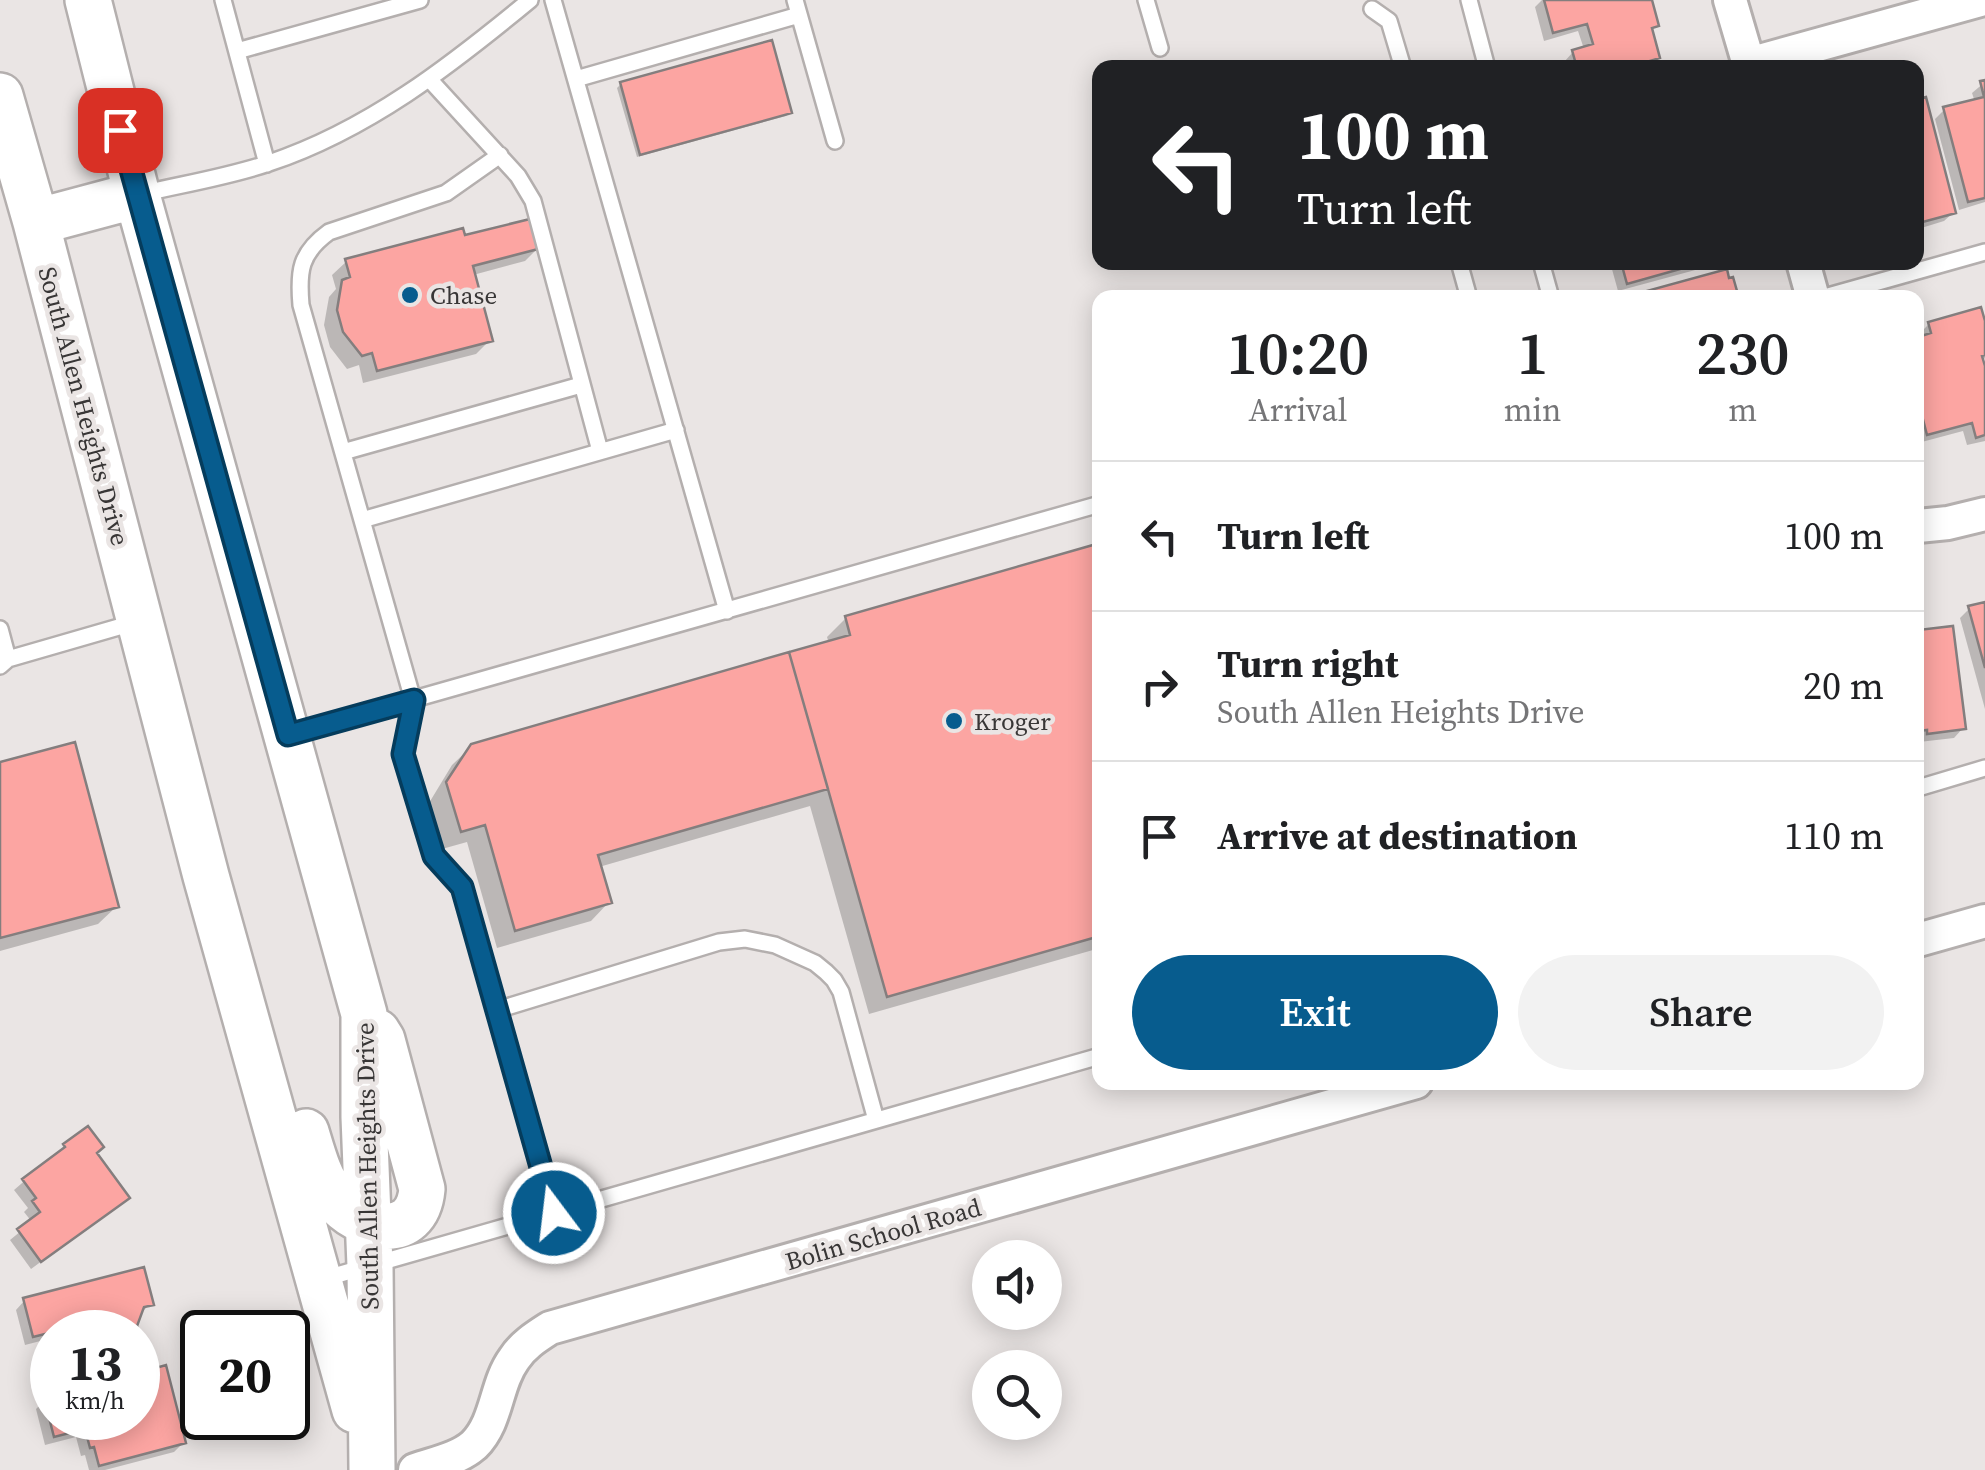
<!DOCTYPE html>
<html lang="en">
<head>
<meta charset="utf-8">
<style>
  :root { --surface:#fff; --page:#f2f2f2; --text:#202124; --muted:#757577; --line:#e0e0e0; --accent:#075c8e }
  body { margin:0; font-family:"Source Serif 4",serif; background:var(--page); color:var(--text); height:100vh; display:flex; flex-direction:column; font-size:38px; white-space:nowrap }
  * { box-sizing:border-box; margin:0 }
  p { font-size:32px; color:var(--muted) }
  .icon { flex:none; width:55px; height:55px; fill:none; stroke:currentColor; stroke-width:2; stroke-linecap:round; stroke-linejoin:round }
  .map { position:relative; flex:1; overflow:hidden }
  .details { position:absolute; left:1092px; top:290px; width:832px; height:800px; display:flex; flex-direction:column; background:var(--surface); border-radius:20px; box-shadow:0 5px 25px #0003 }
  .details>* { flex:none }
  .top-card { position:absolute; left:1092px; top:60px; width:832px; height:210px; border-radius:20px; box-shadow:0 5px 25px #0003; background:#202124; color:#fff; overflow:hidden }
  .tools { position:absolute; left:972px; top:1240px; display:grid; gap:20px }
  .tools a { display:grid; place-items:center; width:90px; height:90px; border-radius:50%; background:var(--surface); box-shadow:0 5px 25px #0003; font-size:50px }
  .speed { position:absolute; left:30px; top:1310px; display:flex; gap:20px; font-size:50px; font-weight:700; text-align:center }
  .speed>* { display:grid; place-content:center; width:130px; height:130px; border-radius:50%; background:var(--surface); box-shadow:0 5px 25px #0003; line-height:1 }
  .speed small { font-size:25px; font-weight:400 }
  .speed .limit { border:5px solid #111; border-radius:15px; background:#fff; color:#111 }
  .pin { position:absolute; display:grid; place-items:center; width:85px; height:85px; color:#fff; margin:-42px; border-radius:20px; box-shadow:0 5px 15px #0006 }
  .me { position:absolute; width:110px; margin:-55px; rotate:345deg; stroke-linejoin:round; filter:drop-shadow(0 0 8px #0008) }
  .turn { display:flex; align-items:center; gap:35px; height:210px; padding:0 40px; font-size:45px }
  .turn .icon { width:130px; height:130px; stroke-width:2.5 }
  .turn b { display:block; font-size:70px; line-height:85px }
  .eta { display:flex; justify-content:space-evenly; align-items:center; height:170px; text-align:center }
  .eta b { font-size:60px; font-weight:600; line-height:70px }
  .action { display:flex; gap:20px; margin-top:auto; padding:20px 40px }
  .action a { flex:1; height:115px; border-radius:60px; background:var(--accent); color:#fff; font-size:40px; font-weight:600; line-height:115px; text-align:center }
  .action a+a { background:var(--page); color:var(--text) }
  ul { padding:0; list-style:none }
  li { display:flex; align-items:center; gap:30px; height:150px; padding:0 40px; border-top:2px solid var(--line) }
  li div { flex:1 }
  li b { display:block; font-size:38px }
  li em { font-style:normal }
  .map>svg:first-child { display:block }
  .shadow { fill:#0003 }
  .building { fill:#fca5a2; stroke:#847e7e; stroke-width:2.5 }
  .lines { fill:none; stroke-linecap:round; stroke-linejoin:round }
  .lane-casing { stroke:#b4afae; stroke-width:20 }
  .street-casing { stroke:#b4afae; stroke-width:38 }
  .secondary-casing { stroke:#b4afae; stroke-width:50 }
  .lane { stroke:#fff; stroke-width:15 }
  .street { stroke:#fff; stroke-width:32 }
  .secondary { stroke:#fff; stroke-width:45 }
  .route-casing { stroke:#053c5c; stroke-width:25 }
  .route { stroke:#075c8e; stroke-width:18 }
  .poi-dot { fill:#075c8e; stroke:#eae5e4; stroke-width:4 }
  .labels { text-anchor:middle; stroke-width:9; stroke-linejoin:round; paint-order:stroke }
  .poi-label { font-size:25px; fill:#383636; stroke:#eae5e4; text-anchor:start }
  .street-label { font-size:25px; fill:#383636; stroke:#eae5e4 }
</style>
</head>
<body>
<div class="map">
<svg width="1985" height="1470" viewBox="0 0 1985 1470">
  <rect width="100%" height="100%" fill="#eae5e4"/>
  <path class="shadow" d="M 1542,0 L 1649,0 L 1656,26 L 1650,32 L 1657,58 L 1645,68 L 1566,68 L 1564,62 L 1573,52 L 1584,49 L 1578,31 L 1544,41 L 1535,7 Z
    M 1985,82 L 1985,202 L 1959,210 L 1935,119 L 1944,110 L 1975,102 L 1972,93 Z
    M 621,84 L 790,113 L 786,116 L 637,157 L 617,88 Z
    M 1924,100 L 1954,212 L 1944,221 L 1918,229 L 1918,102 Z
    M 463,238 L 539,247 L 525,261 L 473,275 L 490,340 L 476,354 L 363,383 L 359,365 L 347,369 L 330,347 L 324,325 L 329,297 L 336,289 L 332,275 L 347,261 Z
    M 1610,262 L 1714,262 L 1710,266 L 1618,291 Z
    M 1929,324 L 1985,331 L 1985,358 L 1981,362 L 1985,375 L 1985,441 L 1967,445 L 1963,431 L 1918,443 L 1918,339 L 1922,338 L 1920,333 Z
    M 1100,546 L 1100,948 L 869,1014 L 810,806 L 599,867 L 609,902 L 591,921 L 497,948 L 467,842 L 442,849 L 429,803 L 452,765 L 472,746 L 829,644 L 827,637 L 846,618 Z
    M 1985,604 L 1985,709 L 1960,618 L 1970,608 Z
    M 1951,628 L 1963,728 L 1954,738 L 1919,742 L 1918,633 Z
    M 0,764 L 117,906 L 98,924 L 0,951 Z
    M 65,1146 L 94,1154 L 117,1206 L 31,1269 L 10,1240 L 32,1222 L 24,1212 L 28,1208 L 14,1190 Z
    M 25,1300 L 151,1304 L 139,1314 L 134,1326 L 136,1332 L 52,1332 L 52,1338 L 25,1345 L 16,1310 Z
    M 164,1368 L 183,1443 L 174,1452 L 105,1470 L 89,1470 L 85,1455 L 81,1456 L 76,1437 L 45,1445 L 36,1409 L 45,1400 L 52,1398 L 52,1418 L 138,1418 L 138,1375 Z"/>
  <path class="building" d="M 1544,0 L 1652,0 L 1659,26 L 1652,28 L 1660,58 L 1627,68 L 1577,68 L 1572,50 L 1593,44 L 1587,24 L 1553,33 Z
    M 772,40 L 792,113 L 640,155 L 620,82 Z
    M 1985,80 L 1985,198 L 1968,202 L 1943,107 L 1984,97 L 1980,81 Z
    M 1926,97 L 1956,213 L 1919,223 L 1918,215 L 1918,99 Z
    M 534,218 L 542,248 L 473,266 L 493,341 L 377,371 L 372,353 L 362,356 L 343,332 L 337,310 L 342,280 L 350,277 L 345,259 L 463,228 L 465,235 Z
    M 1621,262 L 1705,262 L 1627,284 Z
    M 1727,269 L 1729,278 L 1733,277 L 1739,298 L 1633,298 L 1632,295 Z
    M 1981,307 L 1985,321 L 1985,355 L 1982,356 L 1985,366 L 1985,435 L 1976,438 L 1972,423 L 1927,435 L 1918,400 L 1918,337 L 1931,333 L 1928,322 Z
    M 1100,543 L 1100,936 L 887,997 L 789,652 L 850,635 L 845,616 Z
    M 1985,602 L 1985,668 L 1968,606 Z
    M 1953,626 L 1966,729 L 1927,734 L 1927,730 L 1918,731 L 1918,630 Z
    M 789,652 L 828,789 L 598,855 L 612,903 L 515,931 L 485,825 L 461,832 L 446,782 L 471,744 Z
    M 75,742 L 119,907 L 0,938 L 0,762 Z
    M 88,1126 L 104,1147 L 97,1153 L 130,1198 L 41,1262 L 17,1229 L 40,1212 L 32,1201 L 36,1198 L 22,1179 L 65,1147 L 63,1144 Z
    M 144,1267 L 154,1305 L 144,1307 L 137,1326 L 142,1348 L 138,1349 L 138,1332 L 74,1332 L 73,1327 L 33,1337 L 23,1298 Z
    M 166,1365 L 186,1443 L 99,1466 L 94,1447 L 90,1448 L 85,1429 L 54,1437 L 44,1398 L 52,1395 L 52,1418 L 138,1418 L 138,1373 Z"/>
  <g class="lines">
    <g class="lane-casing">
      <path id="lane" d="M 223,0 L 267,164
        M 553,0 L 727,611
        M 795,0 L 835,141
        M 1146,0 L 1160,48
        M 1469,0 L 1487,68
        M 1372,9 L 1389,21 L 1403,68
        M 237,51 L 420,0
        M 576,79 L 799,15
        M 430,80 L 518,176 L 533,201 L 600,451
        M 500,155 L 446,193 L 329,232 C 300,253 298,271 301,305 L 413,700 L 403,755 L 434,856 L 463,887 L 554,1213
        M 141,194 C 183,184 228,177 269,163 C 368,130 450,66 530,0
        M 1459,262 L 1469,298
        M 1541,262 L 1551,298
        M 1821,298 L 1985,252
        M 343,452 L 581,385
        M 362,520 L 676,430
        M 0,629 L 8,659
        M 0,666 L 8,659 L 136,622
        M 291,734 L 1100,504
        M 1918,788 L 1985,768
        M 497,1010 L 719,942 L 745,939 L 775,945 L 815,963 L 826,972 L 834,980 L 841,992 L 876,1120
        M 323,1279 L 1100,1056"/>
    </g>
    <g class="street-casing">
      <path id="street" d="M 1730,0 L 1750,68
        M 1749,64 L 1980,0
        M 1803,262 L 1813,298
        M 1918,526 L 1948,523 L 1985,514
        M 1918,940 L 1985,921
        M 415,1470 C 435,1463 458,1459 474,1445 C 498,1421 495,1385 514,1359 C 523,1345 536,1337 550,1328 L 1416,1082"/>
    </g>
    <g class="secondary-casing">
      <path id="secondary" d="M 88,0 L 137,195 L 364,1014 L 364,1117 L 370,1266 L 372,1469
        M 0,96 L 36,222 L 206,876 L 355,1410
        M 36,222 L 137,195
        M 306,1132 C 313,1155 319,1179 334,1198 C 360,1230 417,1244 422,1189 L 382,1040 L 377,1032"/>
    </g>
    <use href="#lane" class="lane"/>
    <use href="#street" class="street"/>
    <use href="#secondary" class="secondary"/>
  </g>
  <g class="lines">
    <g class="route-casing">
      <path id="route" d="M 120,130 L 288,735 L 414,700 L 403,754 L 434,856 L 462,887 L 554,1213"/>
    </g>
    <use href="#route" class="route"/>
  </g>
  <g class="poi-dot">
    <circle cx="410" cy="295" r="10"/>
    <circle cx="954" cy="721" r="10"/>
  </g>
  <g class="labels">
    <g class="poi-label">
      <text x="430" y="304">Chase</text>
      <text x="974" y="730">Kroger</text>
    </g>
    <g class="street-label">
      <text transform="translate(84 406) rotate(75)" y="9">South Allen Heights Drive</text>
      <text transform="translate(367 1166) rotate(-91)" y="9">South Allen Heights Drive</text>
      <text transform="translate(883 1234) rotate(-16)" y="9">Bolin School Road</text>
    </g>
  </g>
</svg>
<div class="tools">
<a><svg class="icon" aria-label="sound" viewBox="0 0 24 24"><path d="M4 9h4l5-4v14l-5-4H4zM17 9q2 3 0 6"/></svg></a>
<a><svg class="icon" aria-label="search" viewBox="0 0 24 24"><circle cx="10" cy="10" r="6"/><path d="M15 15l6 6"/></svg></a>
</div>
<div class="speed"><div>13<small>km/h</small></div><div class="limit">20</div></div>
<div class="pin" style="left:120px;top:130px;background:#d93025"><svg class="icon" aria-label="arrive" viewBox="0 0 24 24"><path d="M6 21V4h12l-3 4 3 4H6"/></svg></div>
<svg class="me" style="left:554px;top:1213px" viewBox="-20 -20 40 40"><circle r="17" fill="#075c8e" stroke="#fff" stroke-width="3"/><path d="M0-11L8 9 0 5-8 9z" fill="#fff"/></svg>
<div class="top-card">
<div class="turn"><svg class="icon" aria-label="left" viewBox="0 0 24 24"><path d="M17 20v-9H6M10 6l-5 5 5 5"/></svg><div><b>100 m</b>Turn left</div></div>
</div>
<section class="details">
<div class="eta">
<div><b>10:20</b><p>Arrival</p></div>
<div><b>1</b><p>min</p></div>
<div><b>230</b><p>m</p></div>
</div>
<ul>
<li><svg class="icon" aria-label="left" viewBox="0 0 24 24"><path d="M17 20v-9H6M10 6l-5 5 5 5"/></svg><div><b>Turn left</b></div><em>100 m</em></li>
<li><svg class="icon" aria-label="right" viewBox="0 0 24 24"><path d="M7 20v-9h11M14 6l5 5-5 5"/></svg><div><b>Turn right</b><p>South Allen Heights Drive</p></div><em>20 m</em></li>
<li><svg class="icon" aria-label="arrive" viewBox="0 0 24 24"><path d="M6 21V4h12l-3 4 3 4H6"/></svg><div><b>Arrive at destination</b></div><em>110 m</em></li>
</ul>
<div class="action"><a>Exit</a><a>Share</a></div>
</section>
</div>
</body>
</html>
